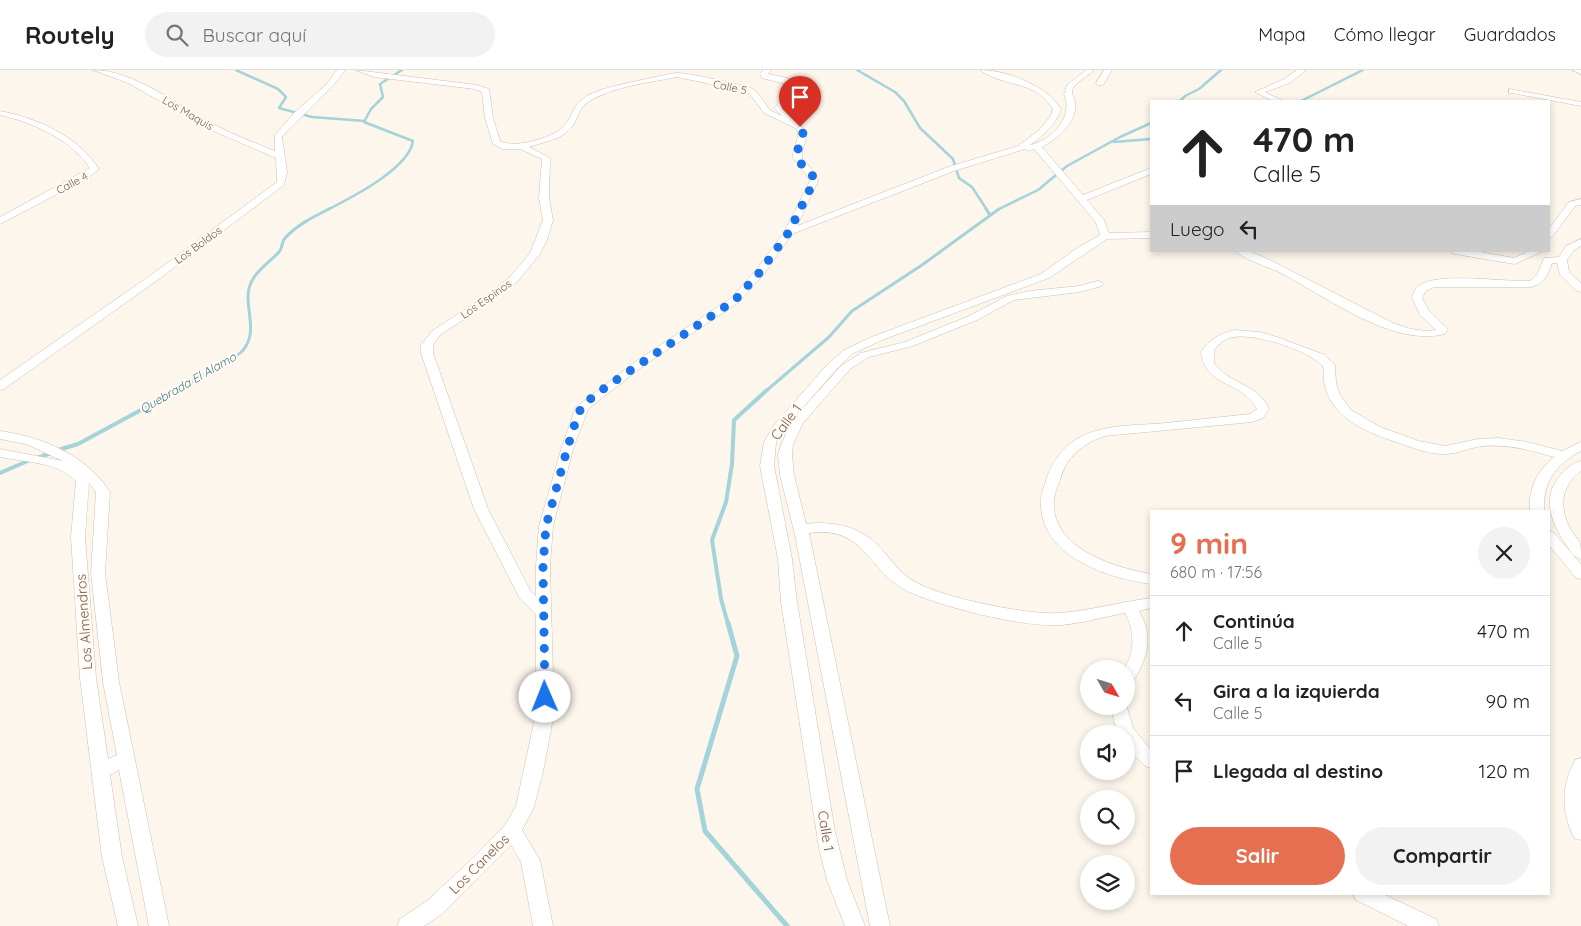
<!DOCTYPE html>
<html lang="es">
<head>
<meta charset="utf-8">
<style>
  :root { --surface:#fff; --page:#f2f2f2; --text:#222; --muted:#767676; --line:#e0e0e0; --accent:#e76f51 }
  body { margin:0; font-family:Quicksand,sans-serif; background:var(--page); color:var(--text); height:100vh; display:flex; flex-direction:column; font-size:19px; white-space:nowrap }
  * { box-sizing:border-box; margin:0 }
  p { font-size:16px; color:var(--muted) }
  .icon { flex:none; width:28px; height:28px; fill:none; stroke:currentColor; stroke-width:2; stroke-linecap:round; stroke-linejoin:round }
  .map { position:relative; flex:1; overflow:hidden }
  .side { position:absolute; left:1150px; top:440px; width:400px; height:385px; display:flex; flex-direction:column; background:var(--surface); border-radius:0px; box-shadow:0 2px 8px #0003 }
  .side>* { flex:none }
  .hud { position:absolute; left:1150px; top:30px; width:400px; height:152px; border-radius:0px; box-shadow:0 2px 8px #0003; background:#fff; color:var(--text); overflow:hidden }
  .needle { width:32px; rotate:129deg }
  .fabs { position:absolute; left:1080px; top:590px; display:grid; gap:10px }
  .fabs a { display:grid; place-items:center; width:55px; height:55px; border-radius:50%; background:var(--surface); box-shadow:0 2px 8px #0003; font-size:25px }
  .pin { position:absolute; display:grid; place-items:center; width:42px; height:42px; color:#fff; margin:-51px -21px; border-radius:50% 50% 50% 0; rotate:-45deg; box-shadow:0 0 5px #0007 }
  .pin .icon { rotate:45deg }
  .me { position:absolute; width:55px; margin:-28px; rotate:359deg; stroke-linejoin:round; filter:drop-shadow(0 0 4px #0008) }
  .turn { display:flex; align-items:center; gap:18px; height:105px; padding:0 20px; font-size:22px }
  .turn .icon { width:65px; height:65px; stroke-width:2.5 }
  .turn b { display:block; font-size:35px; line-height:42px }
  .then { display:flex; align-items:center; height:48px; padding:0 20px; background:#0003; gap:10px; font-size:19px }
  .round { display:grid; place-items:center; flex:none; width:52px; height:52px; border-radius:26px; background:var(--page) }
  .overview { display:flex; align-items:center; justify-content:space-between; height:85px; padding:0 20px }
  h1 { font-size:30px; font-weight:800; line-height:38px; color:var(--accent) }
  .primary-button { display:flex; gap:10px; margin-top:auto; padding:10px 20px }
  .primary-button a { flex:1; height:58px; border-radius:30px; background:var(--accent); color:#fff; font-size:20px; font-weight:800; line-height:58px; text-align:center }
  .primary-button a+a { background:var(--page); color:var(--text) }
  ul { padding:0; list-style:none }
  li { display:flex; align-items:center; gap:15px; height:70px; padding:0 20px; border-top:1px solid var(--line) }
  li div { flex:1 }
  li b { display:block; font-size:19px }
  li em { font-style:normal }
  header { display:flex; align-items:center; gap:30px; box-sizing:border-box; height:70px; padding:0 25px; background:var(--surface); border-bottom:1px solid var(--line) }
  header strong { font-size:24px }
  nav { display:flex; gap:28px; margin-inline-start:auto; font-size:18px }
  .search { width:350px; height:45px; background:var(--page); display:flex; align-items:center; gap:12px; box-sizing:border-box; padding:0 18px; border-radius:28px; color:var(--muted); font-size:19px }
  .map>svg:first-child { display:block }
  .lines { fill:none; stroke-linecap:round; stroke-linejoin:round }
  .stream-far3 { stroke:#a5d3da; stroke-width:2.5 }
  .stream-far2 { stroke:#a5d3da; stroke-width:3 }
  .stream-far1 { stroke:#a5d3da; stroke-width:4 }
  .stream { stroke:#a5d3da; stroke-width:5 }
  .minor-casing { stroke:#d1beb0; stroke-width:1 }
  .minor { fill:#fff; fill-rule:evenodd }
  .route { stroke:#1a73e8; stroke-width:9; stroke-dasharray:0 16.2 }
  .labels { text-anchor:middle; stroke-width:4.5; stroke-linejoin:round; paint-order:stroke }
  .far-street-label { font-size:11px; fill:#7a5c4d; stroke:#fffaf3 }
  .far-water-label { font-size:12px; font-style:italic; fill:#437c86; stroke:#fffaf3 }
  .street-label { font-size:14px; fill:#7a5c4d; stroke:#fffaf3 }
</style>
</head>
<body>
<header>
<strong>Routely</strong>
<div class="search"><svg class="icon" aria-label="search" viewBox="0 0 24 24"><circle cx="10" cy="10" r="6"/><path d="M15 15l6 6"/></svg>Buscar aquí</div>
<nav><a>Mapa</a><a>Cómo llegar</a><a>Guardados</a></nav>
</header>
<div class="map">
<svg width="1581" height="856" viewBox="0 0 1581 856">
  <rect width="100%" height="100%" fill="#fdf6ec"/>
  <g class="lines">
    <path class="stream-far3" d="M 236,0 L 278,19 L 286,27 L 279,38 L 312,47 L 365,51
      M 857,0 L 895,22 L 904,31 L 920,58 L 953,89 L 959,108 L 972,117 L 987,140
      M 1180,31 L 1185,26 L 1199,19 L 1221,0
      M 1301,31 L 1363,0
      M 1114,72 L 1151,69
      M 327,140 C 350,128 409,99 413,71 L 364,52 L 371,39 L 383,27 L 380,14 L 402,0
      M 997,140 L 1038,120 L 1067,96 L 1120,67 L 1151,53"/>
    <path class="stream-far2" d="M 986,139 L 990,145
      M 176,321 C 188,315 238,288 244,279 C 256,263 248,245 248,227 C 248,205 266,196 279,182 C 283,178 281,172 285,168 C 297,155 313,147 329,139
      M 766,321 L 829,267 L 852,241 L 922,195 L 999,139"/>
    <path class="stream-far1" d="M 58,380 L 78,374 L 178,320
      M 37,388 L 51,383
      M 0,403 L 30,390
      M 728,554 L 721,529 L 712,470 L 726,432 L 732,394 L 734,350 L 767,320"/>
    <path class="stream" d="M 728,553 L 737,586 L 697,719 L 705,761 L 787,856"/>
    <g class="minor-casing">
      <path id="minor" d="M 93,0 C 134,0 179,36 215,55 C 234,65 255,73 275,81 L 275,65 L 294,43 L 327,14 L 337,0 L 345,0 C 327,26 302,44 282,67 L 287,102 L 284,115 L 159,209 L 4,319 L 0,320 L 0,310 L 151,205 L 277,112 L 276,88 L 211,60 L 128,13 Z
        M 356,0 L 477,15 L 489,19 L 493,48 L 500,71 C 515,79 552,68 563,57 C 576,44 570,33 593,23 C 612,15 634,12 655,7 C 662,6 671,3 678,3 C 696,4 730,13 749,17 L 756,21 L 770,40 L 782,46 L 774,38 L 793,19 L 793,16 L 762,8 L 760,4 L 763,0 L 771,0 L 768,4 L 792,9 L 801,15 L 800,22 L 782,38 L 806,61 C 808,70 801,78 802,88 L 814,102 L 818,111 L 797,156 L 948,97 L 1018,76 L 1039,60 L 1050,47 L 1053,39 C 1035,9 1004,18 980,0 C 1007,0 1047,16 1061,39 C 1056,55 1043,65 1030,75 C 1052,70 1074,47 1064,24 L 1067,15 L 1086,0 L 1094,0 C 1088,6 1078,11 1073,18 C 1070,24 1075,28 1075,33 C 1078,52 1057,69 1042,77 L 1083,125 L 1151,98 L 1151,104 L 1087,130 L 1104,150 L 1109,163 L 1151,162 L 1151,168 L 1107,169 L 1049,208 L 882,270 L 852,284 L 834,302 L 784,359 L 776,372 L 774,396 L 792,489 L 797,532 L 835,762 L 847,810 L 865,856 L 845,856 L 827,810 L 819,778 L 781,532 L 778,489 L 760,396 L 764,372 L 775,354 L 826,296 L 844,280 L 874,266 L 1041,204 L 1080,176 L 1099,166 L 1100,164 L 1095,151 L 1034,79 L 1029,81 L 1025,79 L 954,101 L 792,164 L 764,204 L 739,232 L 643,296 L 588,339 L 574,376 L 553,456 L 550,496 L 554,643 L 543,702 L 534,737 L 522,760 L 540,790 L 553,856 L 533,856 L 521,792 L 511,775 L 442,844 L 424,856 L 397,856 L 400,849 L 428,830 L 475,786 L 505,755 L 516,736 L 536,643 L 536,544 L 520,529 L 474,439 L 421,283 L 421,275 L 432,261 L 487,225 L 510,207 L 530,183 L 543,150 L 539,128 L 542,89 L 520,79 L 503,79 L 493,74 L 485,48 L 482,22 L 475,19 L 374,7 ZM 677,7 L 744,21 L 750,24 L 764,43 L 797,59 C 801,69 792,77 793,88 L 807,105 L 810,111 L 784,162 L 756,200 L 731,228 L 635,292 L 576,337 L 562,376 L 539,456 L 536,496 L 536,526 L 531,522 L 488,439 L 433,283 L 433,275 L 440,265 L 495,229 L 518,211 L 540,184 L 547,170 L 553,150 L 549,128 L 550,88 L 529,77 C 543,72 561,70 571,58 C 578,50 578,39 588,32 C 613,16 648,13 677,7 Z
        M 1104,0 L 1112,0 L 1103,15 L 1097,15 L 1096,13 Z
        M 1297,0 L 1306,0 L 1290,13 L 1265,22 L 1283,31 L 1273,31 L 1255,22 L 1284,9 Z
        M 1572,0 L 1581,0 L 1581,4 Z
        M 1509,19 L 1581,32 L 1581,36 L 1512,23 L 1509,23 Z
        M 0,41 C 37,48 78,66 99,99 L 88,108 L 0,154 L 0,147 L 90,98 C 72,70 32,52 0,45 Z
        M 1581,129 L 1581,135 L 1575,136 L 1552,167 L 1549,168 L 1549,159 L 1569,132 Z
        M 1581,169 L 1581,176 L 1574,180 L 1567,190 L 1569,202 L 1581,213 L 1581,222 L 1577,221 L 1560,205 L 1557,193 L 1552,193 C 1548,205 1544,214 1531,217 L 1434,217 L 1426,221 L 1422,228 L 1429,241 L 1448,259 L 1445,264 C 1392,277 1328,228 1283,204 C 1270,197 1246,191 1235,181 L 1249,181 L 1272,191 L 1393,253 L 1411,259 L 1427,261 L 1436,260 L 1420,245 L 1412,228 C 1413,223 1415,218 1420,215 C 1439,202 1504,212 1530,211 L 1537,205 L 1544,188 L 1559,187 L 1566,176 Z
        M 1450,181 L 1475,181 L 1514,188 L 1529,181 L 1543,181 L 1515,194 L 1455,184 Z
        M 1098,211 L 1102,212 L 1103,214 L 1102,216 L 1080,222 L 1014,230 L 977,250 L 913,276 L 869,287 L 850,299 L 803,353 L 793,375 L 792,385 L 794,405 L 806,454 C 828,451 853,455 871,469 C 888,483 896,502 917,513 C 945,528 1031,546 1061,543 C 1092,540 1121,532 1151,528 L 1151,538 L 1139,541 C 1151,561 1150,580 1139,601 C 1136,607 1133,612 1126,614 L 1126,599 L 1124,599 C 1135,582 1135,561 1125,543 C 1104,547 1083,553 1061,555 C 1025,558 942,537 909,522 C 867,502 866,455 809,463 L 890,856 L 870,856 L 795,465 L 780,405 L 778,385 L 781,375 L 793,349 L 842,295 L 861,283 L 905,272 L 969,246 L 1007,226 L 1029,221 L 1079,216 Z
        M 1234,260 L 1259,262 L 1277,267 L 1325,285 L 1335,295 L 1336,313 L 1340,325 L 1351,340 L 1380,357 L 1419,371 L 1445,376 L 1478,369 L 1499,368 L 1527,372 L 1562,381 L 1581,372 L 1581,381 C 1555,395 1543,412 1544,441 L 1530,441 C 1528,419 1537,401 1554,387 C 1531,380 1507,374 1482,376 C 1468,378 1455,385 1441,384 C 1425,383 1411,377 1396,372 C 1366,362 1329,347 1324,311 C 1323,306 1324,301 1323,296 C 1308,280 1251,261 1229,268 C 1223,270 1218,275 1214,280 L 1214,293 C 1229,315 1257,312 1269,339 L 1263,348 L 1252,352 L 1105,366 C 1083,373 1066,387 1060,410 C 1058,416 1055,422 1054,428 C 1049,478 1113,497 1151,504 L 1151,514 C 1107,508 1038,486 1041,430 C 1041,424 1044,417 1046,411 C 1050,395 1062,377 1077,369 C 1104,353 1136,356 1166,353 C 1194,350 1222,347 1250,344 L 1257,339 C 1244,311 1205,318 1201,282 C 1210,269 1219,264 1234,260 Z
        M 0,361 C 43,367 86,385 110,422 L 105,503 L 119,612 L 169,856 L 149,856 L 119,700 L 110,705 L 122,787 L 138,856 L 118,856 L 102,787 L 80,608 L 71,467 L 76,411 C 58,392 25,392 0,387 L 0,379 L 63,391 L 26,374 L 0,369 ZM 89,413 L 96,422 L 91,503 L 103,612 L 117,685 L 108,689 L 96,608 L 85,467 Z
        M 1581,391 L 1581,401 C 1560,416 1559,439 1571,460 C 1574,465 1578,469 1580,473 C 1581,477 1581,484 1581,489 C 1573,487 1569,479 1565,473 C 1551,452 1542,428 1559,407 C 1564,400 1572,393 1581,391 Z
        M 1549,461 L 1554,463 L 1581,494 L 1581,509 L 1576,508 L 1549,475 Z
        M 1126,634 L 1133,658 L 1151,680 L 1151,698 L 1145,696 L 1128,679 L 1126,664 L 1119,664 L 1114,652 L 1111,636 L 1126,636 Z
        M 1581,688 L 1581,770 L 1574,768 C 1561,740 1561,717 1575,690 Z
        M 1353,824 L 1383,824 L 1436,849 L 1439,856 L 1408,856 L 1356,830 Z"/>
    </g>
    <use href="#minor" class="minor"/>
  </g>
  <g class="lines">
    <path class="route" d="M 545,627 L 543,496 L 546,456 L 568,376 L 578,344 L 582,337 L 589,330 L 606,317 L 735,230 L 760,202 L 789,162 L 814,111 C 813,100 801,98 798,88 C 795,80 803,70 803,61 L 800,57"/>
  </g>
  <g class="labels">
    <g class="far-street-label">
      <text transform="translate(730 17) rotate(12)" y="4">Calle 5</text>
      <text transform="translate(188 43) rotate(30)" y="4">Los Maquis</text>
      <text transform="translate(72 113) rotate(-28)" y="4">Calle 4</text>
      <text transform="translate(198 175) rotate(-36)" y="4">Los Boldos</text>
      <text transform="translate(486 229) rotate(-35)" y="4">Los Espinos</text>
    </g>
    <g class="far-water-label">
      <text transform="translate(188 313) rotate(-30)" y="4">Quebrada El Alamo</text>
    </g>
    <g class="street-label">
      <text transform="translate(786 352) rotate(-53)" y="5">Calle 1</text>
      <text transform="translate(84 552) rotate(-94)" y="5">Los Almendros</text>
      <text transform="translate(826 761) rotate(81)" y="5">Calle 1</text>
      <text transform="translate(479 794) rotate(-45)" y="5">Los Canelos</text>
    </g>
  </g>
</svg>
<div class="fabs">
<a><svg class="needle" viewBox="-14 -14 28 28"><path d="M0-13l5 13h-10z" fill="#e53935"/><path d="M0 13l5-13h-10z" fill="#767676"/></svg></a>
<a><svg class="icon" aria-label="sound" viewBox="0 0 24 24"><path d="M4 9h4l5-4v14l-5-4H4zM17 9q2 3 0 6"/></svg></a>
<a><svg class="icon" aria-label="search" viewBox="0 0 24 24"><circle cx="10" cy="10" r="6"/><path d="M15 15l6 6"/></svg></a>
<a><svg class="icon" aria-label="layers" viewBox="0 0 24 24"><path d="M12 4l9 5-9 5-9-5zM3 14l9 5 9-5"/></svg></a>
</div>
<div class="pin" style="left:800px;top:57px;background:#d93025"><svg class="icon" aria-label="arrive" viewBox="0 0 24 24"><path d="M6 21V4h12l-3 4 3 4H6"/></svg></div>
<svg class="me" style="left:545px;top:627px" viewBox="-20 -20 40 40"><circle r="19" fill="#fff"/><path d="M0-13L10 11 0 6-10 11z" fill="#1a73e8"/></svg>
<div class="hud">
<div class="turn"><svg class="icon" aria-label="ahead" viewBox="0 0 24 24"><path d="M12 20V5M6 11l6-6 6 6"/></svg><div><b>470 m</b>Calle 5</div></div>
<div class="then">Luego<svg class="icon" aria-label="left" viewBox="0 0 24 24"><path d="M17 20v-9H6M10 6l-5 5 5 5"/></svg></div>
</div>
<section class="side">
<div class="overview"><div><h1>9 min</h1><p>680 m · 17:56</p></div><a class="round"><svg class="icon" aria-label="close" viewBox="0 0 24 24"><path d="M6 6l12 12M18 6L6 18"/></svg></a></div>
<ul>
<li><svg class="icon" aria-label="ahead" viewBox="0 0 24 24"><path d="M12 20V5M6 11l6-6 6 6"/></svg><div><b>Continúa</b><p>Calle 5</p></div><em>470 m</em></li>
<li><svg class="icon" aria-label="left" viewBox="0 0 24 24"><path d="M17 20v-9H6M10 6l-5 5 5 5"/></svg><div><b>Gira a la izquierda</b><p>Calle 5</p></div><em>90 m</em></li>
<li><svg class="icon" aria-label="arrive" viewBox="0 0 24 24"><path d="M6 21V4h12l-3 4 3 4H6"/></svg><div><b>Llegada al destino</b></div><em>120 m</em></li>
</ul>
<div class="primary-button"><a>Salir</a><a>Compartir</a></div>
</section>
</div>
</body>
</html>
